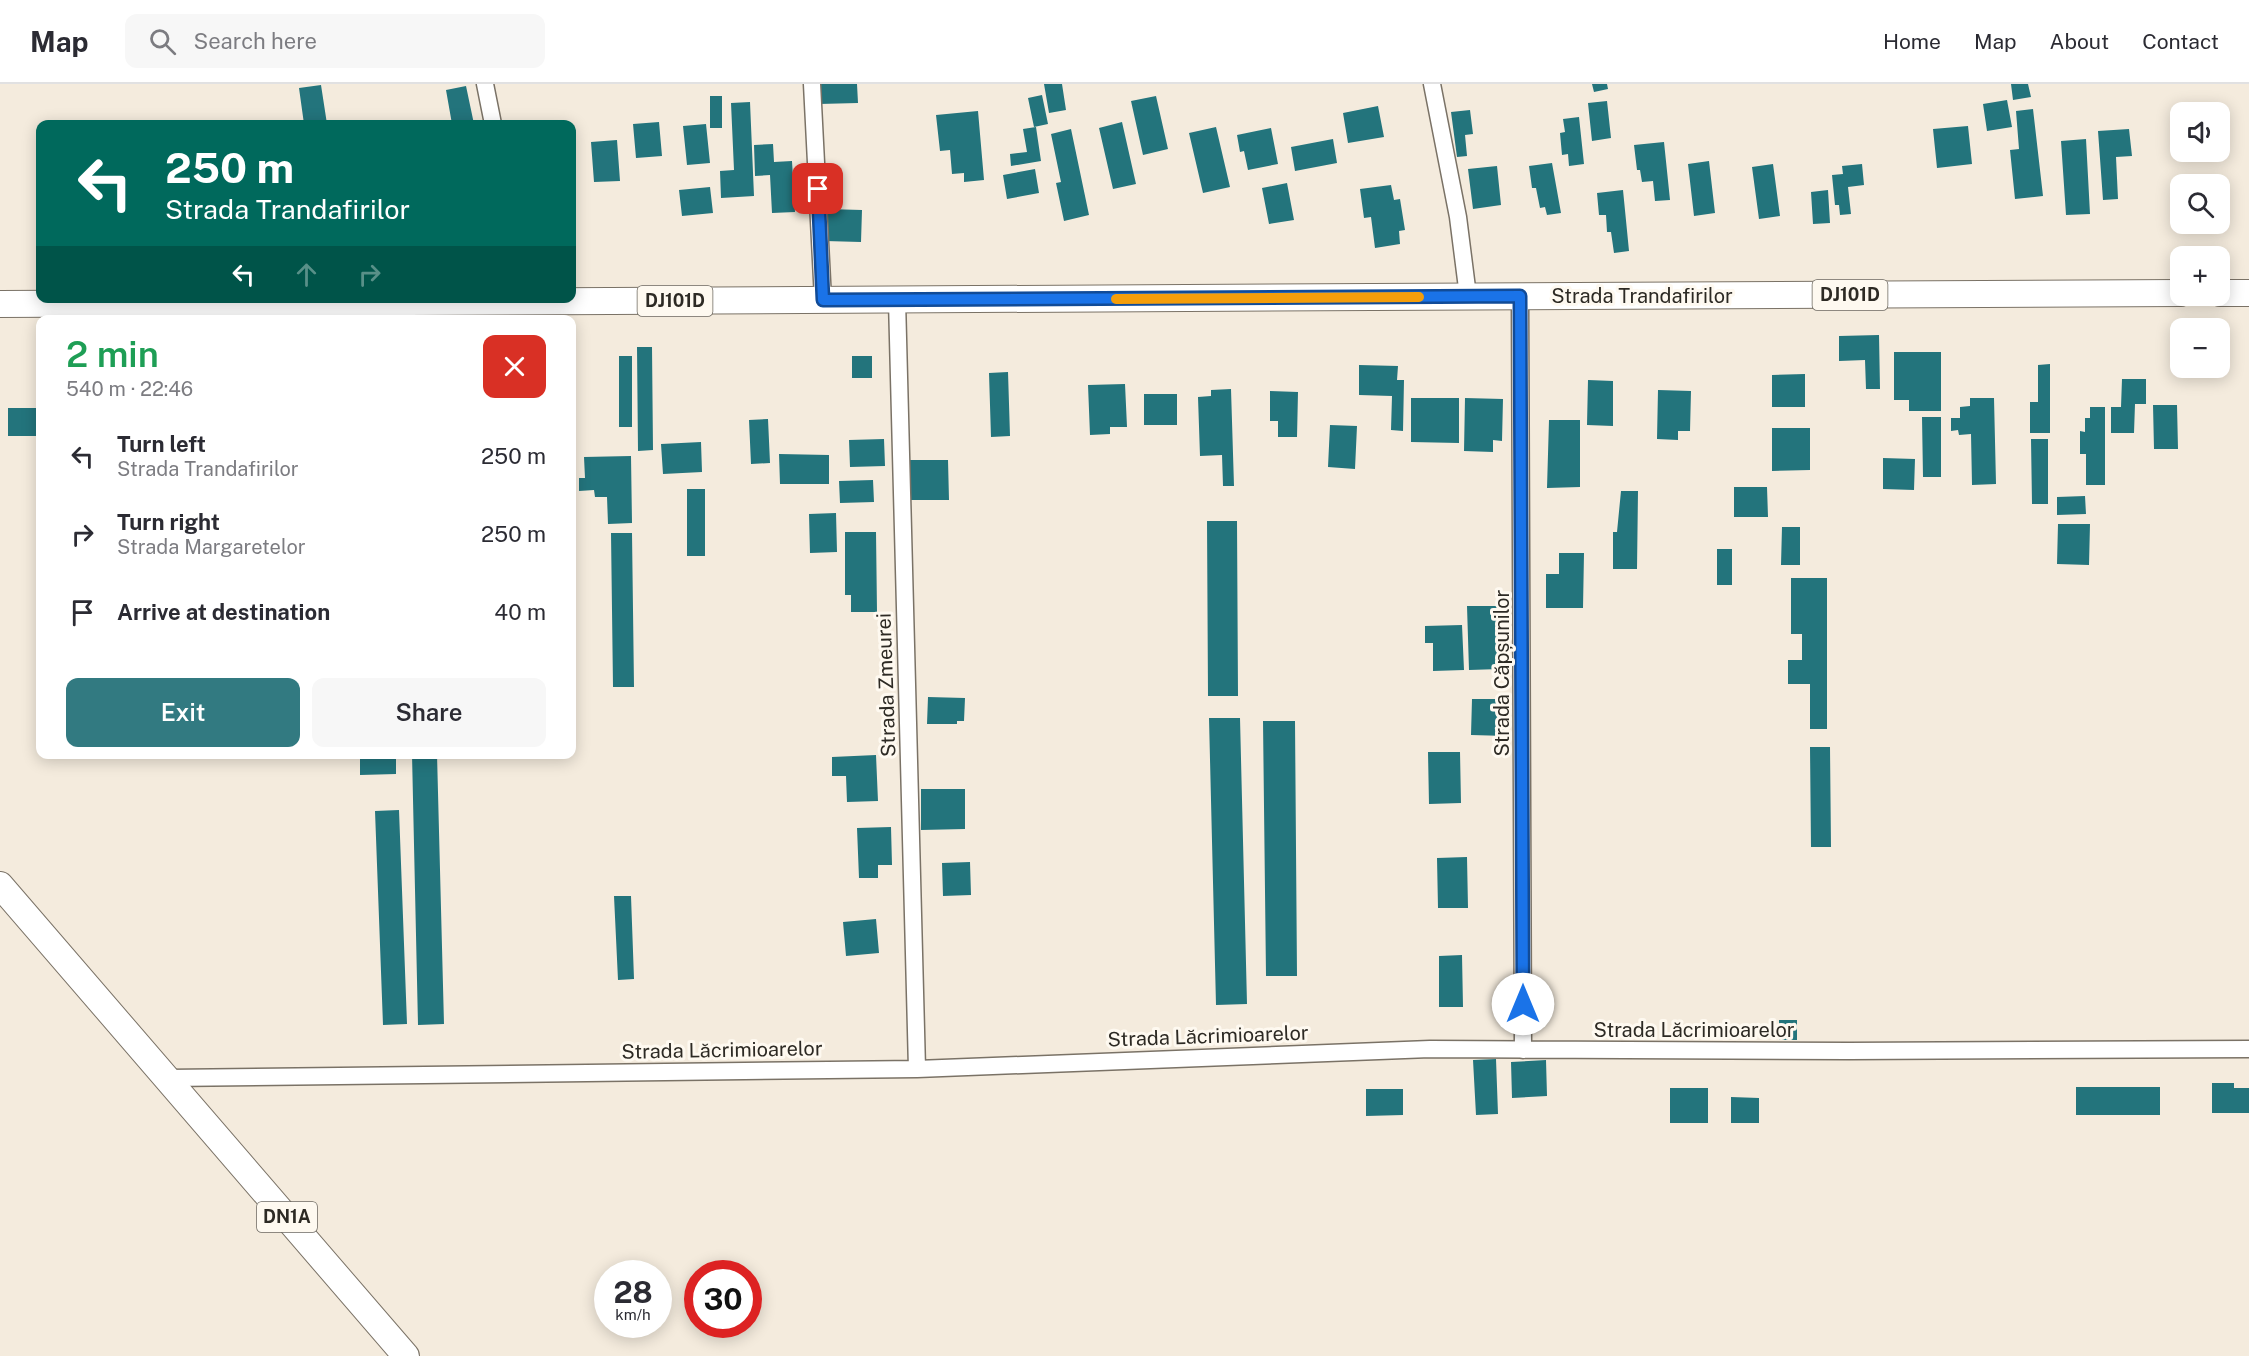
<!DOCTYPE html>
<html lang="en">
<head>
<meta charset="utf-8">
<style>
  :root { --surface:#fff; --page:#f7f7f7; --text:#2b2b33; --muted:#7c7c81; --line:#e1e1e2; --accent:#327a81 }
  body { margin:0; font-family:"Public Sans",sans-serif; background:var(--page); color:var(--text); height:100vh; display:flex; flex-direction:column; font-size:22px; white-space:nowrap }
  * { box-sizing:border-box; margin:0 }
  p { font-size:20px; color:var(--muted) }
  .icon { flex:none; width:33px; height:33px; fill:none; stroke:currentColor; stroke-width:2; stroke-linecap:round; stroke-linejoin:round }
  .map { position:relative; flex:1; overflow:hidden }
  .sheet { position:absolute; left:36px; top:231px; width:540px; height:444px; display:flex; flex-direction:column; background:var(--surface); border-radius:12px; box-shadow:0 3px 15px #0003 }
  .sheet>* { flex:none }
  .banner { position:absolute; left:36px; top:36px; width:540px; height:183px; border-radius:12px; box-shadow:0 3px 15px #0003; background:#00695c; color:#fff; overflow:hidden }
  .controls { position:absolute; left:2170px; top:18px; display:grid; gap:12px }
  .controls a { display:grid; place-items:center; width:60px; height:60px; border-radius:12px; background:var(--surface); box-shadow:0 3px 15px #0003; font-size:30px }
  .speed { position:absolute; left:594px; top:1176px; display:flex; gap:12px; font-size:30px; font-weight:700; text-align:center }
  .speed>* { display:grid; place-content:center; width:78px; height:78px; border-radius:50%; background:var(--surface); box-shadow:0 3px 15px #0003; line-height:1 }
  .speed small { font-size:15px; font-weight:400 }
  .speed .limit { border:9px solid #d22; background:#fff; color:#111 }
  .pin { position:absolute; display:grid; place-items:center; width:51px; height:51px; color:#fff; margin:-26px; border-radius:12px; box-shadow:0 3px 9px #0006 }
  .me { position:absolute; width:66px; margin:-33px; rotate:0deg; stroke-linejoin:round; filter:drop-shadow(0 0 4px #0008) }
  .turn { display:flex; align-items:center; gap:21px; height:126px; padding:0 30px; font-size:27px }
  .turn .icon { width:78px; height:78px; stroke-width:2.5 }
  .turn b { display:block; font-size:42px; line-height:51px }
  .lanes { display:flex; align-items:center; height:57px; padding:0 30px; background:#0003; justify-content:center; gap:30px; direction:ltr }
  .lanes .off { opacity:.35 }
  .round { display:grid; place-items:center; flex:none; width:63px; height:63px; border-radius:12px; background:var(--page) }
  .head { display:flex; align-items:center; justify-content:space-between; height:102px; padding:0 30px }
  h1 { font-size:36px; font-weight:600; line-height:45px; color:#1e9e55 }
  .button { display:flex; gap:12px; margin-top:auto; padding:12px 30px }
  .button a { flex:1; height:69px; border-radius:12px; background:var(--accent); color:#fff; font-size:24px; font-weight:600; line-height:69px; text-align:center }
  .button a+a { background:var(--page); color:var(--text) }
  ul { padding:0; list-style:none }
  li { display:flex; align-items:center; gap:18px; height:78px; padding:0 30px }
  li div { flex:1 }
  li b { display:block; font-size:22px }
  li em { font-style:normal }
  header { display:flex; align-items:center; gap:36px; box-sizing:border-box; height:84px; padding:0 30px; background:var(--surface); border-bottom:2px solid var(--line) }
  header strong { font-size:28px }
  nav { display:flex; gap:33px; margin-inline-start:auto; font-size:21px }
  .search { width:420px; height:54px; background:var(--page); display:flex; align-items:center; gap:15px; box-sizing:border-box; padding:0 21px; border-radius:12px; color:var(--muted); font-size:22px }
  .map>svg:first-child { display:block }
  .building { fill:#23747c }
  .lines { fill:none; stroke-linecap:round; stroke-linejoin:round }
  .street-casing { stroke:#7a7266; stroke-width:19 }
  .primary-casing { stroke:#7a7266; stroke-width:28 }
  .street { stroke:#fff; stroke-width:16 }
  .primary { stroke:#fff; stroke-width:26 }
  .route-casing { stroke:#114b97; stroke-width:15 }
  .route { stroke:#1a73e8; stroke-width:10 }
  .slow { stroke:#f59e0b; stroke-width:10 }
  .labels { text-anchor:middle; stroke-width:6; stroke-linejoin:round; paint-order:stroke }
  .shield { fill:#fef9f0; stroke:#6c6861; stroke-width:1.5 }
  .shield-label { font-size:18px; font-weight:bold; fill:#2d2a24 }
  .street-label { font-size:20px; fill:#2d2a24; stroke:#fef9f0 }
</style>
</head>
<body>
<header>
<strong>Map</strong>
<div class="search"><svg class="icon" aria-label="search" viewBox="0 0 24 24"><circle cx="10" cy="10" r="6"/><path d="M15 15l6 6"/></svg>Search here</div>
<nav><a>Home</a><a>Map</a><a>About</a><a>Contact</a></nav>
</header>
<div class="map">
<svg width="2249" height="1272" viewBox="0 0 2249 1272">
  <rect width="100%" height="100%" fill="#f4ebdd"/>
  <path class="building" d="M 819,0 L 857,0 L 858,19 L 819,20 Z
    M 1044,0 L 1062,0 L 1066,26 L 1049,29 Z
    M 1592,0 L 1607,0 L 1608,5 L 1594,8 Z
    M 2011,0 L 2028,0 L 2031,13 L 2013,16 Z
    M 321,1 L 327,40 L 304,40 L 299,4 Z
    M 466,2 L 474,40 L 452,40 L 446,6 Z
    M 1042,11 L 1048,40 L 1034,43 L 1028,14 Z
    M 710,12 L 722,12 L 722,44 L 710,44 Z
    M 1156,12 L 1168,65 L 1143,71 L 1131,17 Z
    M 2007,16 L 2012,43 L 1987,47 L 1983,20 Z
    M 1607,17 L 1611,54 L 1592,57 L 1588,19 Z
    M 750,18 L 754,112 L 721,114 L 720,87 L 734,86 L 731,19 Z
    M 1378,22 L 1384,53 L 1348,59 L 1343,29 Z
    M 2033,25 L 2043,112 L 2015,115 L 2010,66 L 2019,65 L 2016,27 Z
    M 1470,26 L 1473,50 L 1465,51 L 1467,72 L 1457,73 L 1451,28 Z
    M 978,27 L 984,96 L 964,98 L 964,89 L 952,90 L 950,66 L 940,67 L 936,31 Z
    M 1579,33 L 1584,80 L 1569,82 L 1568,70 L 1562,71 L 1560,49 L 1565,48 L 1563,35 Z
    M 659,38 L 662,72 L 636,74 L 633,40 Z
    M 1122,38 L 1136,100 L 1113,105 L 1099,44 Z
    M 706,40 L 710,79 L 687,81 L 683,42 Z
    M 1968,42 L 1972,80 L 1937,84 L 1933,45 Z
    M 1036,43 L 1041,77 L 1011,82 L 1010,70 L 1027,68 L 1023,45 Z
    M 1216,43 L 1230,103 L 1203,109 L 1189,49 Z
    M 1271,44 L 1278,80 L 1248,86 L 1244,67 L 1240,68 L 1237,51 Z
    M 1071,45 L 1089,131 L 1064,137 L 1056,99 L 1061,98 L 1051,50 Z
    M 2129,45 L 2132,72 L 2116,73 L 2118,115 L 2103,116 L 2098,47 Z
    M 1333,55 L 1337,79 L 1295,87 L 1291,63 Z
    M 2086,55 L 2090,130 L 2066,131 L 2061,57 Z
    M 617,56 L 620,97 L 594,98 L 591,58 Z
    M 1664,58 L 1670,116 L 1655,117 L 1653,97 L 1642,98 L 1640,86 L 1637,86 L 1634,61 Z
    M 773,60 L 774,78 L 792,77 L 795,128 L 772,129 L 770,91 L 755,92 L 754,61 Z
    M 1709,77 L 1715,129 L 1694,132 L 1688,80 Z
    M 1552,79 L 1561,129 L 1547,131 L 1545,123 L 1540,124 L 1536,104 L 1532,104 L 1529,82 Z
    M 1773,80 L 1780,132 L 1759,135 L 1752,83 Z
    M 1862,80 L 1864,101 L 1848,103 L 1851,130 L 1840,131 L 1839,121 L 1835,121 L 1832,91 L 1843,90 L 1842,82 Z
    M 1497,82 L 1501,121 L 1473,125 L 1468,85 Z
    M 1035,85 L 1039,109 L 1007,115 L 1003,91 Z
    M 1287,99 L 1294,136 L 1269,140 L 1262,104 Z
    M 1391,101 L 1394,116 L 1400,115 L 1405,146 L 1399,147 L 1400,160 L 1375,164 L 1371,133 L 1364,134 L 1360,105 Z
    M 710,103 L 713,129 L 682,132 L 679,106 Z
    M 1623,106 L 1629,167 L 1614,169 L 1611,148 L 1607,148 L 1606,131 L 1599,131 L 1597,109 Z
    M 1828,106 L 1830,139 L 1813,140 L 1811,108 Z
    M 826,125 L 862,126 L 861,158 L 825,157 Z
    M 1879,251 L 1880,305 L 1866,305 L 1865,276 L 1839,277 L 1839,252 Z
    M 637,263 L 652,263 L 653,366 L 638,367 Z
    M 1894,268 L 1941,268 L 1941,327 L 1909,327 L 1909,316 L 1894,316 Z
    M 619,272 L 632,272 L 632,343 L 619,343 Z
    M 852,272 L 872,272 L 872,294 L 852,294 Z
    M 2050,280 L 2050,349 L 2030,349 L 2030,318 L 2038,318 L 2038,281 Z
    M 1359,281 L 1398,282 L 1397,296 L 1404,296 L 1403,347 L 1391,346 L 1392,312 L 1359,311 Z
    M 1008,288 L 1010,352 L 991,353 L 989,289 Z
    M 1805,290 L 1805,323 L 1772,323 L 1772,291 Z
    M 2122,295 L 2146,295 L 2146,320 L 2135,320 L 2134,349 L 2111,349 L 2111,323 L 2121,323 Z
    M 1588,296 L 1613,297 L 1613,342 L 1587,341 Z
    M 1125,300 L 1127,343 L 1110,343 L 1110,350 L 1090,351 L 1088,301 Z
    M 1231,305 L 1234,402 L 1223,402 L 1222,371 L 1200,372 L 1198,313 L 1211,312 L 1211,306 Z
    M 1658,306 L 1691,307 L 1690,347 L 1678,347 L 1678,356 L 1657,355 Z
    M 1270,307 L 1298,308 L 1297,353 L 1278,353 L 1278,337 L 1270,337 Z
    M 1144,310 L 1177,310 L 1177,341 L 1144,341 Z
    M 1411,314 L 1459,314 L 1459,359 L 1411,358 Z
    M 1465,314 L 1503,315 L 1502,357 L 1493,356 L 1493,368 L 1464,367 Z
    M 1970,314 L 1994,314 L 1996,400 L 1972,401 L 1971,350 L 1959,351 L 1958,346 L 1951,347 L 1951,334 L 1960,334 L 1960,323 L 1970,322 Z
    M 2153,321 L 2177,321 L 2178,365 L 2154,365 Z
    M 2090,323 L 2105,323 L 2105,401 L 2086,401 L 2086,370 L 2080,370 L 2080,347 L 2085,348 L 2085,334 L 2090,334 Z
    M 8,324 L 38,324 L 38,352 L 8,352 Z
    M 1922,333 L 1941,333 L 1941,393 L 1923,393 Z
    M 768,335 L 770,379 L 751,380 L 749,336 Z
    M 1549,336 L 1580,336 L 1580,403 L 1547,404 Z
    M 1330,341 L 1357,342 L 1355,385 L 1328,383 Z
    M 1772,344 L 1810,344 L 1810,386 L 1772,387 Z
    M 884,355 L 885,382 L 850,383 L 849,356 Z
    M 2031,355 L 2048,355 L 2048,420 L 2032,420 Z
    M 701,358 L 702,388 L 663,390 L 661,360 Z
    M 779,370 L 829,371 L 829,400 L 780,400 Z
    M 631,372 L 632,439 L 608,440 L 607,413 L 595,413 L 594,406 L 579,407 L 579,394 L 585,394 L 584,373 Z
    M 1883,374 L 1915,375 L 1914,406 L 1883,405 Z
    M 910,376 L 948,376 L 949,416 L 910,416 Z
    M 873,396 L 874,418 L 840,419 L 839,397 Z
    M 1734,403 L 1767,403 L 1768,433 L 1734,433 Z
    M 687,405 L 705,405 L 705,472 L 687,472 Z
    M 1621,407 L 1638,407 L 1637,485 L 1613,485 L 1613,448 L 1617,448 Z
    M 2085,412 L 2086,430 L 2057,431 L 2057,413 Z
    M 836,429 L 837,468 L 810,469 L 809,430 Z
    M 1207,437 L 1237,437 L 1238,612 L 1208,612 Z
    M 2058,440 L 2090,440 L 2089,481 L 2057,480 Z
    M 1782,443 L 1800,443 L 1800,481 L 1781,481 Z
    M 845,448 L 876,448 L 877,528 L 851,528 L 851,511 L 845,511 Z
    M 611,449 L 632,449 L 634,603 L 613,603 Z
    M 1717,465 L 1732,465 L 1732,501 L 1717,501 Z
    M 1559,469 L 1584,469 L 1583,524 L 1546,524 L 1546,490 L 1559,490 Z
    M 1791,494 L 1827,494 L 1827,645 L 1810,645 L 1810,600 L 1788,600 L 1788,576 L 1802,576 L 1802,550 L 1791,550 Z
    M 1467,522 L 1498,522 L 1500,585 L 1469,586 Z
    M 1462,541 L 1464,586 L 1433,587 L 1433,559 L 1425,559 L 1425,542 Z
    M 928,613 L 965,614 L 964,637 L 957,637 L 957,640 L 927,640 Z
    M 1472,615 L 1508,615 L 1507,652 L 1471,651 Z
    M 1209,634 L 1240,634 L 1247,920 L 1216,921 Z
    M 1263,637 L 1295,637 L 1297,892 L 1266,892 Z
    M 1810,663 L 1830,663 L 1831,763 L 1811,763 Z
    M 1428,668 L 1460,668 L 1461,719 L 1429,720 Z
    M 360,670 L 396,670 L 396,690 L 360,691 Z
    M 412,670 L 437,670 L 444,940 L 418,941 Z
    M 876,671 L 878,717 L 847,718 L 846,692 L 832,692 L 832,673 Z
    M 921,705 L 965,705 L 965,745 L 921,746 Z
    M 399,726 L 407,940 L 383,941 L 375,727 Z
    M 891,743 L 892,781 L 878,781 L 878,794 L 859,794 L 857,744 Z
    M 1467,773 L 1468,824 L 1438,824 L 1437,774 Z
    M 970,778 L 971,811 L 943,812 L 942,779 Z
    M 614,812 L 631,812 L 634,895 L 618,896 Z
    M 876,835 L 879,869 L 846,872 L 843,838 Z
    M 1462,871 L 1463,923 L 1439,923 L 1439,872 Z
    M 1779,936 L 1797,936 L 1797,956 L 1779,956 Z
    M 1496,975 L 1498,1030 L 1476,1031 L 1473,976 Z
    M 1546,976 L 1547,1012 L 1512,1014 L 1511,978 Z
    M 2212,999 L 2234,999 L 2234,1004 L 2249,1004 L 2249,1029 L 2212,1029 Z
    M 2076,1003 L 2160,1003 L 2160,1031 L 2076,1031 Z
    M 1670,1004 L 1708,1004 L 1708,1039 L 1670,1039 Z
    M 1366,1005 L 1403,1005 L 1403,1031 L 1366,1032 Z
    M 1731,1013 L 1759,1014 L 1759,1039 L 1731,1039 Z"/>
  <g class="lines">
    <g class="street-casing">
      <path id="street" d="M 485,0 L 493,40
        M 812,0 L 823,216
        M 1432,0 L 1458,133 L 1468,212
        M 1520,212 L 1523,966
        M 897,216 L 917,985
        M 168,994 L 917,985 L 1430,965 L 1849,967 L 2249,965"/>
    </g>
    <g class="primary-casing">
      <path id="primary" d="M 2220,209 L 2249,209
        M 0,220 L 2181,209
        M 0,801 L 406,1272"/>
    </g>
    <use href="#street" class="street"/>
    <use href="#primary" class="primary"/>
  </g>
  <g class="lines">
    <g class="route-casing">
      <path id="route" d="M 818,105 L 823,216 L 1520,212 L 1523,920"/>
    </g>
    <use href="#route" class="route"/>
    <path class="slow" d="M 1116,215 L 1419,213"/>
  </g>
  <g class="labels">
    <g class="shield">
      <rect x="1812.5" y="196" width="75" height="30" rx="4.5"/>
      <rect x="637.5" y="202" width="75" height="30" rx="4.5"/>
      <rect x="257" y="1118" width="60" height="30" rx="4.5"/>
    </g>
    <g class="shield-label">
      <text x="1850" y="217">DJ101D</text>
      <text x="675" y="223">DJ101D</text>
      <text x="287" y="1139">DN1A</text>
    </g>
    <g class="street-label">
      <text x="1642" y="219">Strada Trandafirilor</text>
      <text transform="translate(1502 589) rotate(-90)" y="7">Strada Căpșunilor</text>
      <text transform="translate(886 601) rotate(-92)" y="7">Strada Zmeurei</text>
      <text x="1694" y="953">Strada Lăcrimioarelor</text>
      <text transform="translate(1208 952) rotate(-2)" y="7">Strada Lăcrimioarelor</text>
      <text transform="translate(722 966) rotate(-1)" y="7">Strada Lăcrimioarelor</text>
    </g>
  </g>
</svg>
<div class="controls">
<a><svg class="icon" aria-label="sound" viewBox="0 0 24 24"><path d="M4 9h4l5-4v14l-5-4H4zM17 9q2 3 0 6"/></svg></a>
<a><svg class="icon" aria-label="search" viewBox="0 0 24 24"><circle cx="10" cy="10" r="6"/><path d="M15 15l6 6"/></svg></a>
<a>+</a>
<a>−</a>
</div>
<div class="speed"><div>28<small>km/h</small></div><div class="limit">30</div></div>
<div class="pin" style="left:818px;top:105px;background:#d93025"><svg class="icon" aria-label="arrive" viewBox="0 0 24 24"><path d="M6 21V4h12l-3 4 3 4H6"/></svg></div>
<svg class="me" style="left:1523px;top:920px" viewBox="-20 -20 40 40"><circle r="19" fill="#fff"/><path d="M0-13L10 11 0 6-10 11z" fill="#1a73e8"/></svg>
<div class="banner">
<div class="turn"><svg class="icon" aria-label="left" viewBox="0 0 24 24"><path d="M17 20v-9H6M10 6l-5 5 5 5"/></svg><div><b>250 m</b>Strada Trandafirilor</div></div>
<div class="lanes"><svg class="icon" aria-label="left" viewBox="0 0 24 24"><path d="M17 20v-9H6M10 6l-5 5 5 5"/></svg><svg class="icon off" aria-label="ahead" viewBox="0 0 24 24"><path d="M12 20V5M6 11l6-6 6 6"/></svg><svg class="icon off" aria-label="right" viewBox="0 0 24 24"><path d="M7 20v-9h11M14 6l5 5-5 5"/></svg></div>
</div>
<section class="sheet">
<div class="head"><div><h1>2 min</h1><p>540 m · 22:46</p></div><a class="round" style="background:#d93025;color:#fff"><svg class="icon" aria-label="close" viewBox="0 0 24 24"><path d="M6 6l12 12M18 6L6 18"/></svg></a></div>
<ul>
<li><svg class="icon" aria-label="left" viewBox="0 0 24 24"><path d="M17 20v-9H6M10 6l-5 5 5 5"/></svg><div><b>Turn left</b><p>Strada Trandafirilor</p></div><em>250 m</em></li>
<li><svg class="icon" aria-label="right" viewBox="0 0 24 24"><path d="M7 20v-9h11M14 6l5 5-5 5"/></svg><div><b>Turn right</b><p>Strada Margaretelor</p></div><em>250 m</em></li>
<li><svg class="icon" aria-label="arrive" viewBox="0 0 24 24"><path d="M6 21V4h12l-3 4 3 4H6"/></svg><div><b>Arrive at destination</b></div><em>40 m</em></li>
</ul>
<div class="button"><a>Exit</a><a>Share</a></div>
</section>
</div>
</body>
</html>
